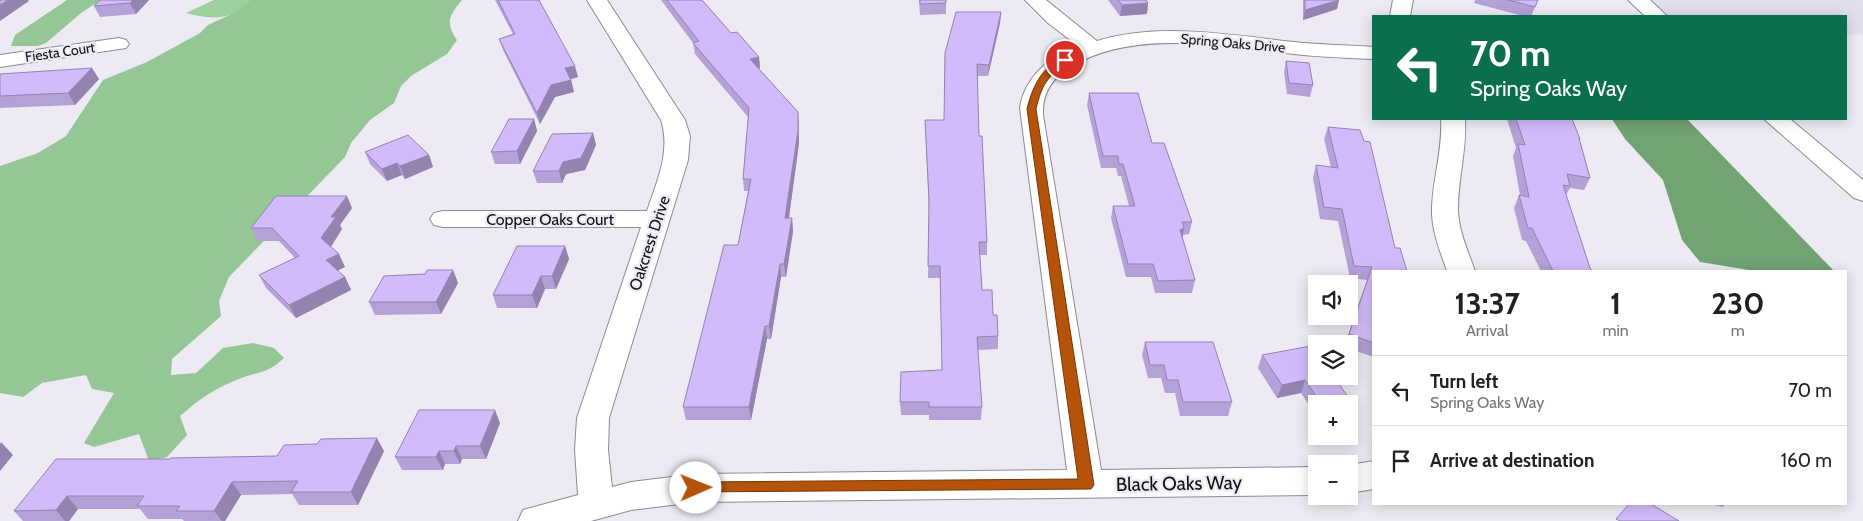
<!DOCTYPE html>
<html lang="en">
<head>
<meta charset="utf-8">
<style>
  :root { --surface:#fff; --page:#f6f6f6; --text:#202124; --muted:#757577; --line:#e0e0e0 }
  body { margin:0; font-family:Cabin,sans-serif; background:var(--page); color:var(--text); height:100vh; display:flex; flex-direction:column; font-size:19px; white-space:nowrap }
  * { box-sizing:border-box; margin:0 }
  p { font-size:16px; color:var(--muted) }
  .icon { flex:none; width:28px; height:28px; fill:none; stroke:currentColor; stroke-width:2; stroke-linecap:round; stroke-linejoin:round }
  .map { position:relative; flex:1; overflow:hidden }
  .details { position:absolute; left:1372px; top:270px; width:475px; height:235px; display:flex; flex-direction:column; background:var(--surface); border-radius:0px; box-shadow:0 2px 12px #0003 }
  .details>* { flex:none }
  .hud { position:absolute; left:1372px; top:15px; width:475px; height:105px; border-radius:0px; box-shadow:0 2px 12px #0003; background:#0b6e4f; color:#fff; overflow:hidden }
  .buttons { position:absolute; left:1308px; top:275px; display:grid; gap:10px }
  .buttons a { display:grid; place-items:center; width:50px; height:50px; border-radius:0px; background:var(--surface); box-shadow:0 2px 12px #0003; font-size:25px }
  .pin { position:absolute; display:grid; place-items:center; width:42px; height:42px; color:#fff; margin:-21px; border:2px solid #fff; border-radius:50%; box-shadow:0 1px 5px #0007 }
  .me { position:absolute; width:55px; margin:-28px; rotate:89deg; stroke-linejoin:round; filter:drop-shadow(0 0 4px #0008) }
  .turn { display:flex; align-items:center; gap:18px; height:105px; padding:0 15px; font-size:22px }
  .turn .icon { width:65px; height:65px; stroke-width:2.5 }
  .turn b { display:block; font-size:35px; line-height:42px }
  .eta { display:flex; justify-content:space-evenly; align-items:center; height:85px; text-align:center }
  .eta b { font-size:30px; font-weight:700; line-height:35px }
  ul { padding:0; list-style:none }
  li { display:flex; align-items:center; gap:15px; height:70px; padding:0 15px; border-top:1px solid var(--line) }
  li div { flex:1 }
  li b { display:block; font-size:19px }
  li em { font-style:normal }
  .map>svg:first-child { display:block }
  .built { fill:#e3deee }
  .green { fill:#9ed09f }
  .forest { fill:#94c795 }
  .water { fill:#71a373 }
  .lines { fill:none; stroke-linecap:round; stroke-linejoin:round }
  .minor-casing { stroke:#8c8a92; stroke-width:2 }
  .secondary-casing { stroke:#8c8a92; stroke-width:2 }
  .minor { fill:#fff; fill-rule:evenodd }
  .secondary { fill:#fff; fill-rule:evenodd }
  .wall { fill:#b4a1d7 }
  .shaded-wall { fill:#9283af }
  .building { fill:#d1bbfa; stroke:#9283af }
  .route { fill:#b45309; stroke:#753606 }
  .labels { text-anchor:middle; stroke-width:4.5; stroke-linejoin:round; paint-order:stroke }
  .far-street-label { font-size:14px; fill:#111013; stroke:#edeaf3 }
  .street-label { font-size:16px; fill:#111013; stroke:#edeaf3 }
  .near-street-label { font-size:19px; fill:#111013; stroke:#edeaf3 }
</style>
</head>
<body>
<div class="map">
<svg width="1863" height="521" viewBox="0 0 1863 521">
  <rect width="100%" height="100%" fill="#edeaf3"/>
  <path class="built" d="M 1638,0 L 1863,0 L 1863,36 L 1859,34 L 1846,36 L 1846,16 L 1657,16 Z"/>
  <path class="green" d="M 214,0 L 260,0 C 229,17 221,22 186,13 Z"/>
  <path class="forest" d="M 67,0 L 108,0 L 93,5 L 81,13 L 46,43 L 38,46 L 11,46 L 15,35 Z
    M 251,0 L 462,0 C 449,16 445,22 457,40 L 447,54 L 411,76 L 401,86 L 394,103 L 370,120 L 351,143 L 345,157 L 229,277 L 219,301 L 221,316 L 172,359 L 171,375 L 196,373 L 223,348 L 253,343 L 274,348 L 284,358 C 267,374 260,371 239,379 C 217,387 198,400 180,416 L 187,435 L 167,457 L 149,461 L 139,434 L 94,447 L 84,443 L 114,393 L 92,389 L 86,375 L 42,383 L 23,397 L 0,393 L 0,166 L 38,153 L 66,136 L 103,80 L 147,62 L 200,33 L 208,25 L 238,11 Z"/>
  <path class="water" d="M 1612,119 L 1687,119 L 1834,271 L 1755,271 L 1700,262 L 1682,240 L 1663,180 L 1625,139 Z"/>
  <g class="lines">
    <g class="minor-casing">
      <path id="minor" d="M 587,0 L 607,0 L 685,120 L 690,136 L 688,160 L 609,418 L 608,450 L 612,487 L 631,482 L 696,474 L 1067,470 L 1020,108 C 1024,78 1050,55 1078,46 L 1048,23 L 1025,0 L 1046,0 L 1097,41 C 1160,22 1230,35 1294,42 C 1321,45 1347,45 1374,47 L 1374,59 C 1347,58 1320,57 1294,54 C 1223,47 1137,28 1072,66 C 1053,77 1042,92 1043,115 L 1101,470 L 1316,467 L 1316,495 L 696,502 L 631,510 L 591,521 L 518,521 L 523,510 L 578,495 L 575,450 L 577,418 L 641,227 L 443,227 L 434,225 L 430,219 L 434,213 L 443,211 L 647,211 C 657,181 671,152 661,120 Z
        M 1393,0 L 1413,0 L 1410,16 L 1390,16 Z
        M 119,38 L 126,40 L 129,44 L 126,48 L 0,67 L 0,55 Z
        M 1441,119 L 1465,119 C 1467,149 1458,178 1458,208 C 1458,230 1468,251 1475,271 L 1447,271 C 1440,251 1431,229 1432,207 C 1433,178 1443,149 1441,119 Z
        M 1374,461 L 1374,489 L 1349,493 L 1349,465 Z"/>
    </g>
    <g class="secondary-casing">
      <path id="secondary" d="M 1628,0 L 1650,0 L 1667,16 L 1645,16 Z
        M 1764,119 L 1790,119 L 1863,180 L 1863,201 L 1854,198 Z"/>
    </g>
    <use href="#minor" class="minor"/>
    <use href="#secondary" class="secondary"/>
  </g>
  <path class="wall" d="M 149,0 L 136,14 L 100,17 L 94,6 Z
    M 495,0 L 539,0 L 578,77 L 571,79 L 574,92 L 555,97 L 540,124 L 503,50 L 499,39 L 513,34 Z
    M 661,0 L 702,0 L 731,33 L 759,57 L 760,68 L 758,69 L 798,112 L 799,143 L 789,218 L 792,218 L 793,231 L 786,277 L 781,277 L 771,339 L 767,339 L 751,420 L 686,420 L 683,407 L 738,245 L 748,191 L 744,191 L 743,179 L 748,117 L 695,54 L 693,43 Z
    M 919,0 L 946,0 L 946,14 L 920,15 Z
    M 1108,0 L 1146,0 L 1148,3 L 1147,14 L 1120,16 Z
    M 1303,0 L 1339,0 L 1337,9 L 1303,20 Z
    M 1475,0 L 1538,0 L 1531,16 L 1523,16 L 1474,3 Z
    M 1001,12 L 1000,23 L 988,76 L 977,76 L 979,136 L 987,242 L 987,255 L 980,255 L 982,290 L 993,315 L 998,336 L 998,349 L 978,350 L 982,407 L 981,420 L 929,420 L 929,415 L 901,415 L 900,402 L 942,370 L 940,278 L 928,278 L 929,211 L 925,120 L 944,120 Z
    M 1286,61 L 1313,85 L 1310,97 L 1287,94 L 1284,72 Z
    M 0,74 L 99,79 L 75,105 L 0,108 Z
    M 1089,93 L 1152,143 L 1192,222 L 1189,234 L 1183,235 L 1182,239 L 1195,280 L 1192,293 L 1155,293 L 1151,277 L 1126,277 L 1111,218 L 1113,206 L 1129,206 L 1121,176 L 1118,176 L 1116,168 L 1101,168 L 1087,105 Z
    M 534,119 L 537,131 L 520,164 L 495,164 L 491,152 Z
    M 1507,119 L 1572,119 L 1580,139 L 1579,141 L 1590,178 L 1584,190 L 1570,188 L 1566,195 L 1590,268 L 1592,271 L 1541,271 L 1526,241 L 1522,240 L 1514,208 L 1519,195 L 1520,195 L 1513,156 L 1516,148 Z
    M 1328,127 L 1374,271 L 1374,357 L 1349,349 L 1349,344 L 1345,344 L 1367,280 L 1350,278 L 1338,221 L 1320,219 L 1313,178 L 1316,165 L 1331,167 L 1324,139 Z
    M 593,133 L 596,145 L 585,170 L 566,174 L 562,183 L 537,183 L 533,171 Z
    M 365,152 L 429,155 L 433,167 L 405,179 L 402,175 L 387,181 L 370,164 Z
    M 352,208 L 340,225 L 342,229 L 331,247 L 345,267 L 337,271 L 345,277 L 351,290 L 296,318 L 266,288 L 259,275 L 295,258 L 279,241 L 257,241 L 251,228 Z
    M 565,246 L 569,259 L 556,289 L 545,289 L 537,308 L 497,308 L 493,295 Z
    M 453,270 L 458,283 L 441,314 L 375,315 L 369,302 L 425,274 Z
    M 1145,342 L 1232,402 L 1228,416 L 1180,416 L 1175,393 L 1165,393 L 1161,378 L 1148,378 L 1142,355 Z
    M 1262,355 L 1347,404 L 1316,404 L 1316,416 L 1301,393 L 1277,398 L 1258,368 Z
    M 500,423 L 486,459 L 462,459 L 460,464 L 445,464 L 443,470 L 402,470 L 395,457 Z
    M 384,451 L 358,505 L 299,505 L 292,494 L 241,495 L 225,521 L 184,521 L 182,519 L 148,519 L 140,509 L 78,509 L 69,521 L 23,521 L 14,511 L 170,459 L 277,456 Z
    M 1710,504 L 1725,504 L 1723,507 Z"/>
  <path class="shaded-wall" d="M 8,0 L 28,0 L 29,1 L 0,21 L 0,5 Z
    M 133,0 L 149,0 L 136,14 L 130,3 Z
    M 1339,0 L 1337,9 L 1303,20 L 1305,10 Z
    M 1148,3 L 1147,14 L 1120,16 L 1122,5 Z
    M 1001,12 L 1000,23 L 988,76 L 989,65 Z
    M 759,57 L 760,68 L 751,70 L 750,59 Z
    M 575,66 L 578,77 L 568,80 L 565,68 Z
    M 92,68 L 99,79 L 75,105 L 68,93 Z
    M 571,80 L 574,92 L 555,97 L 540,124 L 537,113 L 551,85 Z
    M 798,112 L 799,143 L 787,231 L 785,218 Z
    M 534,119 L 537,131 L 520,164 L 517,151 Z
    M 593,133 L 596,145 L 585,170 L 566,174 L 562,183 L 559,171 L 563,162 Z
    M 429,155 L 433,167 L 405,179 L 400,166 Z
    M 397,163 L 402,175 L 387,181 L 382,169 Z
    M 347,196 L 352,208 L 340,225 L 342,229 L 328,251 L 321,238 L 331,217 Z
    M 792,218 L 793,231 L 786,277 L 784,264 Z
    M 1184,228 L 1182,241 L 1180,230 Z
    M 565,246 L 569,259 L 556,289 L 552,276 Z
    M 339,254 L 345,267 L 332,273 L 326,260 Z
    M 780,264 L 781,277 L 771,339 L 769,326 Z
    M 453,270 L 458,283 L 441,314 L 436,302 Z
    M 541,276 L 545,289 L 537,308 L 532,295 Z
    M 345,277 L 351,290 L 296,318 L 289,305 Z
    M 765,326 L 767,339 L 751,420 L 749,407 Z
    M 1305,380 L 1301,393 L 1277,398 L 1282,385 Z
    M 1349,398 L 1347,404 L 1321,404 L 1321,403 Z
    M 495,410 L 500,423 L 486,459 L 480,446 Z
    M 377,438 L 384,451 L 358,505 L 351,492 Z
    M 1,442 L 13,455 L 0,471 L 0,444 Z
    M 456,446 L 462,459 L 460,464 L 454,451 Z
    M 439,451 L 445,464 L 443,470 L 436,457 Z
    M 232,482 L 241,495 L 225,521 L 222,521 L 214,511 Z
    M 67,496 L 78,509 L 69,521 L 65,521 L 56,510 Z"/>
  <path class="building" d="M 0,0 L 8,0 L 0,5 Z
    M 100,0 L 133,0 L 130,3 L 94,6 Z
    M 498,0 L 539,0 L 575,66 L 565,68 L 571,80 L 551,85 L 537,113 L 499,39 L 515,34 Z
    M 667,0 L 702,0 L 731,33 L 737,32 L 759,57 L 750,59 L 798,112 L 798,131 L 785,218 L 792,218 L 784,264 L 780,264 L 769,326 L 765,326 L 749,407 L 683,407 L 724,245 L 738,245 L 751,179 L 743,179 L 749,108 L 693,43 L 699,41 Z
    M 920,0 L 946,0 L 946,3 L 920,4 Z
    M 1118,0 L 1146,0 L 1148,3 L 1122,5 Z
    M 1305,0 L 1339,0 L 1305,10 Z
    M 1508,0 L 1538,0 L 1535,7 Z
    M 956,12 L 1001,12 L 989,65 L 977,64 L 979,136 L 982,136 L 987,242 L 979,242 L 982,290 L 992,290 L 993,315 L 997,315 L 998,336 L 977,337 L 982,407 L 929,407 L 929,402 L 900,402 L 901,372 L 942,370 L 940,266 L 928,266 L 929,200 L 925,120 L 944,120 L 945,53 Z
    M 1286,61 L 1309,63 L 1313,85 L 1289,83 Z
    M 92,68 L 68,93 L 0,96 L 0,74 Z
    M 1089,93 L 1138,93 L 1152,143 L 1164,143 L 1192,222 L 1182,222 L 1184,228 L 1180,230 L 1195,280 L 1158,281 L 1153,264 L 1128,264 L 1113,206 L 1135,206 L 1123,164 L 1119,164 L 1118,156 L 1103,156 Z
    M 509,119 L 534,119 L 517,151 L 491,152 Z
    M 1516,119 L 1572,119 L 1580,139 L 1579,138 L 1590,178 L 1567,174 L 1570,186 L 1563,185 L 1590,268 L 1592,271 L 1553,271 L 1532,228 L 1528,228 L 1519,195 L 1529,197 L 1518,144 L 1525,145 Z
    M 1328,127 L 1360,130 L 1364,141 L 1370,142 L 1395,248 L 1400,248 L 1407,271 L 1374,271 L 1374,343 L 1349,334 L 1372,267 L 1354,266 L 1342,209 L 1324,207 L 1316,165 L 1338,168 Z
    M 593,133 L 581,158 L 563,162 L 559,171 L 533,171 L 552,134 Z
    M 408,135 L 429,155 L 400,166 L 397,163 L 382,169 L 365,152 Z
    M 276,196 L 347,196 L 331,217 L 336,217 L 321,238 L 339,254 L 326,260 L 345,277 L 289,305 L 259,275 L 299,256 L 272,228 L 251,228 Z
    M 517,246 L 565,246 L 552,276 L 541,276 L 532,295 L 493,295 Z
    M 427,270 L 453,270 L 436,302 L 369,302 L 384,276 L 425,274 Z
    M 1145,342 L 1213,342 L 1232,402 L 1183,402 L 1178,380 L 1167,380 L 1164,365 L 1150,365 Z
    M 1311,346 L 1316,353 L 1316,376 L 1333,376 L 1349,398 L 1321,403 L 1305,380 L 1282,385 L 1262,355 Z
    M 419,410 L 495,410 L 480,446 L 456,446 L 454,451 L 439,451 L 436,457 L 395,457 Z
    M 377,438 L 351,492 L 291,492 L 298,481 L 232,482 L 214,511 L 176,511 L 180,506 L 137,506 L 144,496 L 67,496 L 56,510 L 14,511 L 56,459 L 170,459 L 171,458 L 277,456 L 284,445 L 317,444 L 321,439 Z
    M 1629,504 L 1651,504 L 1679,521 L 1620,521 L 1616,519 Z"/>
  <path class="route" d="M 1065,57 L 1069,60 L 1068,62 C 1047,77 1042,84 1036,109 L 1094,485 L 1091,489 L 691,492 L 689,488 L 691,484 L 696,482 L 1078,479 L 1027,109 C 1032,88 1042,65 1065,57 Z"/>
  <g class="labels">
    <g class="far-street-label">
      <text transform="translate(1233 43) rotate(5)" y="5">Spring Oaks Drive</text>
      <text transform="translate(60 52) rotate(-8)" y="5">Fiesta Court</text>
    </g>
    <g class="street-label">
      <text x="550" y="225">Copper Oaks Court</text>
      <text transform="translate(649 243) rotate(-72)" y="6">Oakcrest Drive</text>
    </g>
    <g class="near-street-label">
      <text transform="translate(1179 483) rotate(-1)" y="7">Black Oaks Way</text>
    </g>
  </g>
</svg>
<div class="buttons">
<a><svg class="icon" aria-label="sound" viewBox="0 0 24 24"><path d="M4 9h4l5-4v14l-5-4H4zM17 9q2 3 0 6"/></svg></a>
<a><svg class="icon" aria-label="layers" viewBox="0 0 24 24"><path d="M12 4l9 5-9 5-9-5zM3 14l9 5 9-5"/></svg></a>
<a>+</a>
<a>−</a>
</div>
<div class="pin" style="left:1065px;top:60px;background:#d93025"><svg class="icon" aria-label="arrive" viewBox="0 0 24 24"><path d="M6 21V4h12l-3 4 3 4H6"/></svg></div>
<svg class="me" style="left:696px;top:488px" viewBox="-20 -20 40 40"><circle r="19" fill="#fff"/><path d="M0-13L10 11 0 6-10 11z" fill="#b45309"/></svg>
<div class="hud">
<div class="turn"><svg class="icon" aria-label="left" viewBox="0 0 24 24"><path d="M17 20v-9H6M10 6l-5 5 5 5"/></svg><div><b>70 m</b>Spring Oaks Way</div></div>
</div>
<section class="details">
<div class="eta">
<div><b>13:37</b><p>Arrival</p></div>
<div><b>1</b><p>min</p></div>
<div><b>230</b><p>m</p></div>
</div>
<ul>
<li><svg class="icon" aria-label="left" viewBox="0 0 24 24"><path d="M17 20v-9H6M10 6l-5 5 5 5"/></svg><div><b>Turn left</b><p>Spring Oaks Way</p></div><em>70 m</em></li>
<li><svg class="icon" aria-label="arrive" viewBox="0 0 24 24"><path d="M6 21V4h12l-3 4 3 4H6"/></svg><div><b>Arrive at destination</b></div><em>160 m</em></li>
</ul>
</section>
</div>
</body>
</html>
